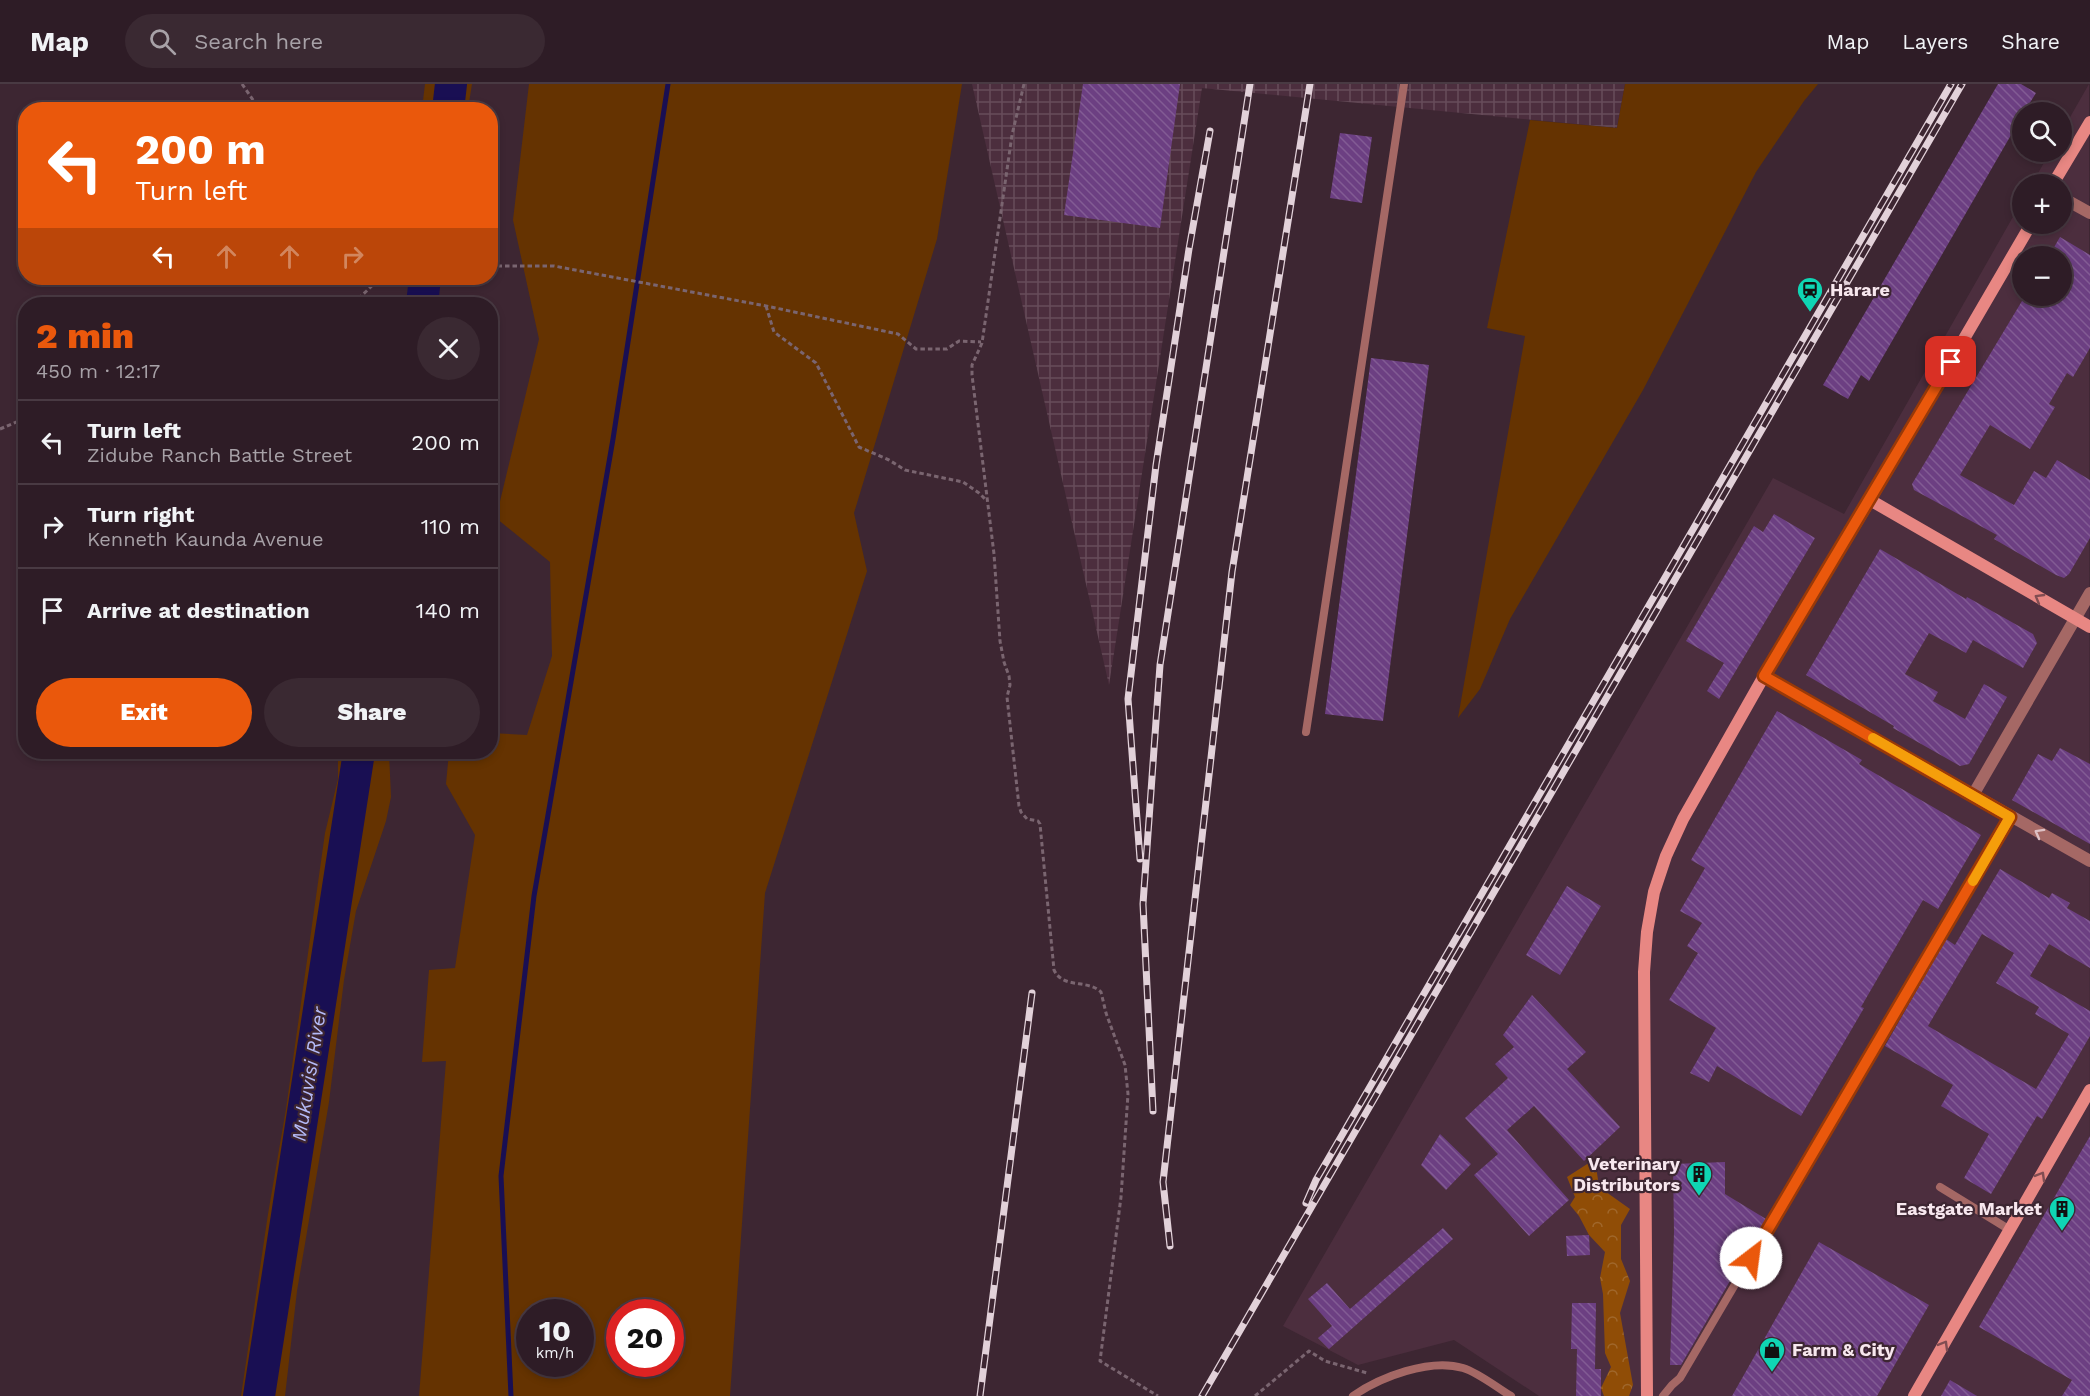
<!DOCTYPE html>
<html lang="en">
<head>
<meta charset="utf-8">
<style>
  :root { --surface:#2e1c26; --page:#3a2932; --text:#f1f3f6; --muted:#a7a1a7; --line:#493a43; --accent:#ea580c }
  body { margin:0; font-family:"Work Sans",sans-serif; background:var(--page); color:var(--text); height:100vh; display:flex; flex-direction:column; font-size:22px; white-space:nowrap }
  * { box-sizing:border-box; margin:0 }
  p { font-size:20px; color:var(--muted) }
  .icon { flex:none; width:33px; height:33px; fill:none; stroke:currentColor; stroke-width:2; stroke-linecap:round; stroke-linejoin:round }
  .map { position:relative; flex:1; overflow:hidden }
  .sheet { position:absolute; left:18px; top:213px; width:480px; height:462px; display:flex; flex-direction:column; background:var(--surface); border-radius:24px; box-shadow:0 3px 9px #0003,0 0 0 2px var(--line) }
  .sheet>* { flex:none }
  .hud { position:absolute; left:18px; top:18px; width:480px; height:183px; border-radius:24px; box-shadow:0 3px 9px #0003,0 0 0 2px var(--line); background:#ea580c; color:#fff; overflow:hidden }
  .tools { position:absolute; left:2012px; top:18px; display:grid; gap:12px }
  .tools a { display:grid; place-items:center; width:60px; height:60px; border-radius:50%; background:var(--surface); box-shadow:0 3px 9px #0003,0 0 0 2px var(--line); font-size:30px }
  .speed { position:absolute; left:516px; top:1215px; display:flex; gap:12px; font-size:30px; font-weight:700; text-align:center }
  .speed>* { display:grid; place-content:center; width:78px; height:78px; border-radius:50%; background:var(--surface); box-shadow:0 3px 9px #0003,0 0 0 2px var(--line); line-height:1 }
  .speed small { font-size:15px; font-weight:400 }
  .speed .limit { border:9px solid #d22; background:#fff; color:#111 }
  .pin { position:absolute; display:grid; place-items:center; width:51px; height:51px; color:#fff; margin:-26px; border-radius:12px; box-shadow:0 3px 9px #0006 }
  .me { position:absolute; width:66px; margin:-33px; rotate:30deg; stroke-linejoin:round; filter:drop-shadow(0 0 4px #0008) }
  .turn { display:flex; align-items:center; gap:21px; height:126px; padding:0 18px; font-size:27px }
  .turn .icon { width:78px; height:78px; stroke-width:2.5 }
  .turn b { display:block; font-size:42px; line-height:51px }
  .lanes { display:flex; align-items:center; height:57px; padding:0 18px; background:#0003; justify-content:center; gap:30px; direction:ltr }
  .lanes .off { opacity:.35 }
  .round { display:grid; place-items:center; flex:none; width:63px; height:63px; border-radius:32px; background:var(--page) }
  .headline { display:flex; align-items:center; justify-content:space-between; height:102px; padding:0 18px }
  h1 { font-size:36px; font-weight:800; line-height:45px; color:var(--accent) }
  .action { display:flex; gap:12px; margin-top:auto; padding:12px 18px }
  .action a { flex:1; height:69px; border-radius:36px; background:var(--accent); color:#fff; font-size:24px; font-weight:800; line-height:69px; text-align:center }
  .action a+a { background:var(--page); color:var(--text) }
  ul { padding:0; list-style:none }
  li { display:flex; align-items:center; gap:18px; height:84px; padding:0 18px; border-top:2px solid var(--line) }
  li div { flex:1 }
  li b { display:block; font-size:22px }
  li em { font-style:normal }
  header { display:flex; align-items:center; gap:36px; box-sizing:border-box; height:84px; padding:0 30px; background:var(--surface); border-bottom:2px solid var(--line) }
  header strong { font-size:28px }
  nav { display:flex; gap:33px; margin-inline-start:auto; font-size:21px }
  .search { width:420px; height:54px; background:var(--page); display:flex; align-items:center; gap:15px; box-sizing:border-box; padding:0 21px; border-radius:33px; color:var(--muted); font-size:22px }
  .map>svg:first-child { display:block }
  .built { fill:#4c2e3e; fill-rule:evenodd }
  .industrial { fill:url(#industrial-grid) }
  .grass { fill:#653301; fill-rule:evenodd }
  .forest { fill:url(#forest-crowns) }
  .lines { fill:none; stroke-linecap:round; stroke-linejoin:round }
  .stream { stroke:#190f53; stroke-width:5 }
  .river { stroke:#190f53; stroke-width:32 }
  .building { fill:url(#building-back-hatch); fill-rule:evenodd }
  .path { stroke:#7a6570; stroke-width:3; stroke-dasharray:4.5 3; stroke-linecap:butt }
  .lane { stroke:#a56865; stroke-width:8 }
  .street { stroke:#a56865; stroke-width:12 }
  .secondary { stroke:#e88783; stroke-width:12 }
  .rail-casing { stroke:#e2d1d9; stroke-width:7 }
  .rail { stroke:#3d2632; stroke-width:4.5; stroke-dasharray:14; stroke-linecap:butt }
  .oneway { stroke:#814d52 }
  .oneway2 { stroke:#dec1c5 }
  .route-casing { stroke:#983908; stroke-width:15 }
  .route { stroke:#ea580c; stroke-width:10 }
  .slow { stroke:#f59e0b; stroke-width:10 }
  .labels { text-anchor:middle; stroke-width:4.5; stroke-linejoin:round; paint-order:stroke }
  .poi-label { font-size:18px; font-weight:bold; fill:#f7e7ee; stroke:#3d2632; text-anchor:start }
  .water-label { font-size:20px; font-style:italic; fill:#b4baf8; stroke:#3d2632 }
</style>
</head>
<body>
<header>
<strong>Map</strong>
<div class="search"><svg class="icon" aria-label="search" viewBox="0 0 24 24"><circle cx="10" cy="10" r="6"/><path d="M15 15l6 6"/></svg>Search here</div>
<nav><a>Map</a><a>Layers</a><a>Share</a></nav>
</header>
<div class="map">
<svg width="2090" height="1312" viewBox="0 0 2090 1312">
  <defs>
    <pattern id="industrial-grid" width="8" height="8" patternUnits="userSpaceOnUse" patternTransform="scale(1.5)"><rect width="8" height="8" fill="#4c2e3e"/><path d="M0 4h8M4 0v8" fill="none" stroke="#674c5a"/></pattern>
    <pattern id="forest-crowns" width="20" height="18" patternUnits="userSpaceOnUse" patternTransform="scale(1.5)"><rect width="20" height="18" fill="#904d06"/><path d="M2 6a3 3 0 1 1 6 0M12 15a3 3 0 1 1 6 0" fill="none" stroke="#a0672b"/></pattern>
    <pattern id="building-back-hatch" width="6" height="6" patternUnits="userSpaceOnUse" patternTransform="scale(1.5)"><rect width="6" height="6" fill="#6c3f82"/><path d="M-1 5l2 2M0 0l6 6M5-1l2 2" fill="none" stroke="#825b94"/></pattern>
  </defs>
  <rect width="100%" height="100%" fill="#3d2632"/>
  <path class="built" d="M 2089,0 L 2090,1312 L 1539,1312 L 1454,1256 L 1358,1281 L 1283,1242 L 1773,394 L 1844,430 L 2022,117 L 2022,140 L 2061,140 L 2061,100 L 2032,100 L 2050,68 L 2061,68 L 2061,49 ZM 2022,172 L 2061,172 L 2061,212 L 2022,212 Z"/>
  <path class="industrial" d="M 972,0 L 1625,0 L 1617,44 L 1202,4 L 1109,601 Z"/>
  <path class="grass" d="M 425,0 L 472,0 L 468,25 L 422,25 Z
    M 529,0 L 962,0 L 937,155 L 854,429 L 867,487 L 765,809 L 730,1312 L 419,1312 L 446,977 L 422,978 L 429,886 L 455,884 L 475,751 L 446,700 L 449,668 L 490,668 L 491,649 L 527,651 L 552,572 L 550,478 L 496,434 L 539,255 L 513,136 ZM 530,1228 L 580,1228 L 580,1280 L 530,1280 ZM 620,1228 L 670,1228 L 670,1280 L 620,1280 Z
    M 1625,0 L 1818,0 L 1804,17 L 1756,88 L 1643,306 L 1510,535 L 1480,605 L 1458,634 L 1525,252 L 1487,244 L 1530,36 L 1617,44 Z
    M 338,668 L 389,668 L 391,713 L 386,737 L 356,827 L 344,896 L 329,1018 L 297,1207 L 285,1312 L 241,1312 L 268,1130 L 286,1025 L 325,749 L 338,695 Z"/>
  <path class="forest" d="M 1595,1075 L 1599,1103 L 1630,1125 L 1621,1141 L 1621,1175 L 1630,1197 L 1620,1229 L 1633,1301 L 1629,1312 L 1604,1312 L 1601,1304 L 1611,1283 L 1605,1269 L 1603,1210 L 1600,1194 L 1605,1168 L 1589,1151 L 1579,1132 L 1570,1121 L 1575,1113 L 1567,1093 Z"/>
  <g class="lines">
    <path class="stream" d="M 511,1312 L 501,1092 L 534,812 L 613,355 L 668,0"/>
    <path class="river" d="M 448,26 L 451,0
      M 422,220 L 425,194
      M 259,1312 L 359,668"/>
  </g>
  <path class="building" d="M 1083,0 L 1180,0 L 1160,144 L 1064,131 Z
    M 1998,0 L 2021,0 L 2036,9 L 2024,28 L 2022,28 L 2022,32 L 1869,297 L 1861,291 L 1848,315 L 1823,301 Z
    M 1340,49 L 1372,53 L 1362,119 L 1330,114 Z
    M 2060,153 L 2090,171 L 2090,264 L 2073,293 L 2067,289 L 2049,320 L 2055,323 L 2030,365 L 1990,341 L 1960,391 L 2014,421 L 2034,387 L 2046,394 L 2057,376 L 2090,396 L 2090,454 L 2069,490 L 2064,494 L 2056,491 L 1994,455 L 1997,451 L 1914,406 L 1912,400 L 2025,212 L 2061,212 L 2061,172 L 2049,172 Z
    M 1371,274 L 1429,281 L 1383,637 L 1325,630 Z
    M 1774,430 L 1815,454 L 1719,615 L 1707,607 L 1724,579 L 1686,557 L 1754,442 L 1763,448 Z
    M 1880,465 L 1966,515 L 1967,513 L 2033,550 L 2037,559 L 2023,584 L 1973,556 L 1966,569 L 1929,549 L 1905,590 L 1938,608 L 1933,617 L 1965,635 L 1984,600 L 2007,613 L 1969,680 L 1960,682 L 1893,644 L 1894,642 L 1806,591 Z
    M 1777,627 L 1862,676 L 1859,680 L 1981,751 L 1938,825 L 1923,816 L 1861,923 L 1864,924 L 1801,1032 L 1717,982 L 1709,998 L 1690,989 L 1716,944 L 1669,916 L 1698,869 L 1687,862 L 1702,839 L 1680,827 L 1705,784 L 1691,776 Z
    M 2060,664 L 2090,680 L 2090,760 L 2012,716 L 2038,670 L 2052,677 Z
    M 2000,785 L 2049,814 L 2052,809 L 2070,819 L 2067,824 L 2090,837 L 2090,884 L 2049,860 L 2030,892 L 2090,927 L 2090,952 L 2042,1035 L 2037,1032 L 1991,1110 L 1964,1094 L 1989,1050 L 1941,1022 L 1953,1001 L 1885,962 L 1946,855 L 1955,861 ZM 1982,850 L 2014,869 L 1996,899 L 2039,923 L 2035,930 L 2069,950 L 2036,1005 L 1928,942 Z
    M 1567,802 L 1601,822 L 1560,891 L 1526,871 Z
    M 1532,911 L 1586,968 L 1567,985 L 1620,1043 L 1584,1077 L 1534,1022 L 1507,1046 L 1569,1116 L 1529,1152 L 1474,1091 L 1498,1070 L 1465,1034 L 1508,994 L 1495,980 L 1514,963 L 1503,951 Z
    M 1440,1050 L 1471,1080 L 1446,1106 L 1421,1081 Z
    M 2090,1052 L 2090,1312 L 2062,1312 L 2072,1296 L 1979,1243 Z
    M 1725,1078 L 1725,1110 L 1766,1135 L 1681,1281 L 1670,1281 L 1674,1148 L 1673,1080 Z
    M 1443,1144 L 1453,1155 L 1329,1265 L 1318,1254 L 1332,1242 L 1308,1215 L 1327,1199 L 1350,1225 Z
    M 1589,1151 L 1590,1171 L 1567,1172 L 1566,1152 Z
    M 1819,1158 L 1929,1221 L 1877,1312 L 1732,1312 Z
    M 1572,1219 L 1596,1219 L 1595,1285 L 1601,1285 L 1601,1312 L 1576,1312 L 1577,1265 L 1571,1265 Z
    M 1950,1296 L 1977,1312 L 1941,1312 Z"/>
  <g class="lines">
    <path class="path" d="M 242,0 L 260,26
      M 1024,0 L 1012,51 L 982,259 L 972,281 L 972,291 L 994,470 L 1000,557 L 1004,578 L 1009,592 L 1010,601 L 1007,613 L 1019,722 L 1021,728 L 1027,735 L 1038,737 L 1040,740 L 1054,886 C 1063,905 1087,895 1101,908 L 1106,929 L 1125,981 L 1128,1010 L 1121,1113 L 1100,1277 L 1158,1312
      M 490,182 L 554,182 L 766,222 L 898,250 L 916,265 L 947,265 L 959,257 L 981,258
      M 353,220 L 380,194
      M 766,222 L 774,248 L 816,279 L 859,363 L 889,376 L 905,386 L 963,398 L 979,409 L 987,417
      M 0,345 L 26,334
      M 1255,1312 L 1309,1267 L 1325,1277 L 1367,1289"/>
    <path class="lane" d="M 1306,648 L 1404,0
      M 1940,1103 L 2010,1146
      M 1353,1312 C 1380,1293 1430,1274 1463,1284 C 1479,1289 1496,1303 1511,1312
      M 1663,1312 L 1672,1301 L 1680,1294 L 2010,733"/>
    <path class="street" d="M 2061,113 L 2090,129
      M 1764,592 L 2090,777
      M 1973,711 L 2090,509"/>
    <path class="secondary" d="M 2053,100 L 2090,38
      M 1870,416 L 2090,543
      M 1647,1312 L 1644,888 L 1647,848 L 1654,808 L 1666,772 L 1683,735 L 1764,592 L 1870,416 L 2031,140
      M 1914,1312 L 2090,1006"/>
    <g class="rail-casing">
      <path id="rail" d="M 1140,775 L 1128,615 L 1156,381 L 1189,165 L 1210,47
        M 1153,1027 L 1143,820 L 1160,581 L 1250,0
        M 1306,1119 L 1316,1096 L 1951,0
        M 1170,1162 L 1163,1098 L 1232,488 L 1310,0
        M 980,1312 L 1032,909
        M 1202,1312 L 1962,0"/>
    </g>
    <use href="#rail" class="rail"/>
  </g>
  <defs><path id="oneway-chevron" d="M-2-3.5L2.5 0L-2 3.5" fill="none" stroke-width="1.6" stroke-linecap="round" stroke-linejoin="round" transform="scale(1.5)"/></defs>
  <g class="oneway">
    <use href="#oneway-chevron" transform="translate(2039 514) rotate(-150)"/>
    <use href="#oneway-chevron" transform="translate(2041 1092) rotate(-60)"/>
    <use href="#oneway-chevron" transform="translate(1944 1261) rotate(-60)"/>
  </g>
  <use class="oneway2" href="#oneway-chevron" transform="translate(2039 749) rotate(-151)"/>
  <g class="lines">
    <g class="route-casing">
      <path id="route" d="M 1751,1174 L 2010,733 L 1764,592 L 1951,278"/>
    </g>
    <use href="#route" class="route"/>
    <path class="slow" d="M 1873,654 L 2010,733 L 1973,797"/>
  </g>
  <defs>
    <g id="station-pin" transform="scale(1.35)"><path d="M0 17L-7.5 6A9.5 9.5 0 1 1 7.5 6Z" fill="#0fd5b4" stroke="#3d2632"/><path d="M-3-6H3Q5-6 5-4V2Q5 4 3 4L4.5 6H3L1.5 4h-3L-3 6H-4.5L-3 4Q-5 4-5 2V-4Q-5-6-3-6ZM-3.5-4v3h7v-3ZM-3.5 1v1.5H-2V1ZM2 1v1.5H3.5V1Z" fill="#111"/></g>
    <g id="building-pin" transform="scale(1.35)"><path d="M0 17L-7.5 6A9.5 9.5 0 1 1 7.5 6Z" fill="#0fd5b4" stroke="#3d2632"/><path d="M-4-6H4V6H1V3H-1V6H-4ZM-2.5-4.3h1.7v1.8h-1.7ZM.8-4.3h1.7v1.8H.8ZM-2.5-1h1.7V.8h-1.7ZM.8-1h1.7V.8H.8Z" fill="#111"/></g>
    <g id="shop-pin" transform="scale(1.35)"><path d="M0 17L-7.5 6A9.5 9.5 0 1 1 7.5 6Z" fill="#0fd5b4" stroke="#3d2632"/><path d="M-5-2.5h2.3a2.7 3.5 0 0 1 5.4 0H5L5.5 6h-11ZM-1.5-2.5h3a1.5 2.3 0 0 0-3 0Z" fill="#111"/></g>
  </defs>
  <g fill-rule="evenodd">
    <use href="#station-pin" x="1810" y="206"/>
    <use href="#building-pin" x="1699" y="1090"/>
    <use href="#building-pin" x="2062" y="1125"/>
    <use href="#shop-pin" x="1772" y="1266"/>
  </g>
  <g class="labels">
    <g class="poi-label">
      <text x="1830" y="212">Harare</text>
      <text x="1680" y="1086" text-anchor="end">Veterinary<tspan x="1680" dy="21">Distributors</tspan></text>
      <text x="2042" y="1131" text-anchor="end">Eastgate Market</text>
      <text x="1792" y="1272">Farm &amp; City</text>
    </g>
    <g class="water-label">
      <text transform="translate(309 990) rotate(-81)" y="7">Mukuvisi River</text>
    </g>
  </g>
</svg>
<div class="tools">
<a><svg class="icon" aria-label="search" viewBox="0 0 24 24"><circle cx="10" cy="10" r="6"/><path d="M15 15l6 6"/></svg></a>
<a>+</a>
<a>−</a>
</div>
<div class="speed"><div>10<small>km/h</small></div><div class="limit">20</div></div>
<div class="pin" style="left:1951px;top:278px;background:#d93025"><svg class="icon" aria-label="arrive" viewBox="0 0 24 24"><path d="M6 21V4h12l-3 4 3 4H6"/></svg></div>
<svg class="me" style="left:1751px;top:1174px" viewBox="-20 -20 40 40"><circle r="19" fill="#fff"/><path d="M0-13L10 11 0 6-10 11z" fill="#ea580c"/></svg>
<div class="hud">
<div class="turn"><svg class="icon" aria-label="left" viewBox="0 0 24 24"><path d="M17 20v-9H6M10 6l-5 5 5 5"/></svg><div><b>200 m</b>Turn left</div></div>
<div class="lanes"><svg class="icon" aria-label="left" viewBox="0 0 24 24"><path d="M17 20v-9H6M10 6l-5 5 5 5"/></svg><svg class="icon off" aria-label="ahead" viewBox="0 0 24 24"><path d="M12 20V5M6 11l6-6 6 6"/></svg><svg class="icon off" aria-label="ahead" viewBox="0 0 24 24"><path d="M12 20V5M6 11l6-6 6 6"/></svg><svg class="icon off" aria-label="right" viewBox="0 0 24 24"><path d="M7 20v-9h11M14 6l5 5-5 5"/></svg></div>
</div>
<section class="sheet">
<div class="headline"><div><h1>2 min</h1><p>450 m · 12:17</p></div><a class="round"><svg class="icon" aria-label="close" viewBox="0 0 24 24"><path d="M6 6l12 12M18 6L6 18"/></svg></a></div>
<ul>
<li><svg class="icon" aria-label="left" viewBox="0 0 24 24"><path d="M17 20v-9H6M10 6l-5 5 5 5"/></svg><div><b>Turn left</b><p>Zidube Ranch Battle Street</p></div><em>200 m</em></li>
<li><svg class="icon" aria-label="right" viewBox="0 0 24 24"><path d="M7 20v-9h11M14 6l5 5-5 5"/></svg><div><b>Turn right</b><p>Kenneth Kaunda Avenue</p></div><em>110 m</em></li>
<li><svg class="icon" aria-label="arrive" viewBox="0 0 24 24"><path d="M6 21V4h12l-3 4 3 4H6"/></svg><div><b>Arrive at destination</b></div><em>140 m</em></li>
</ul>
<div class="action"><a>Exit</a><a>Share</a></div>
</section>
</div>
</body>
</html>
